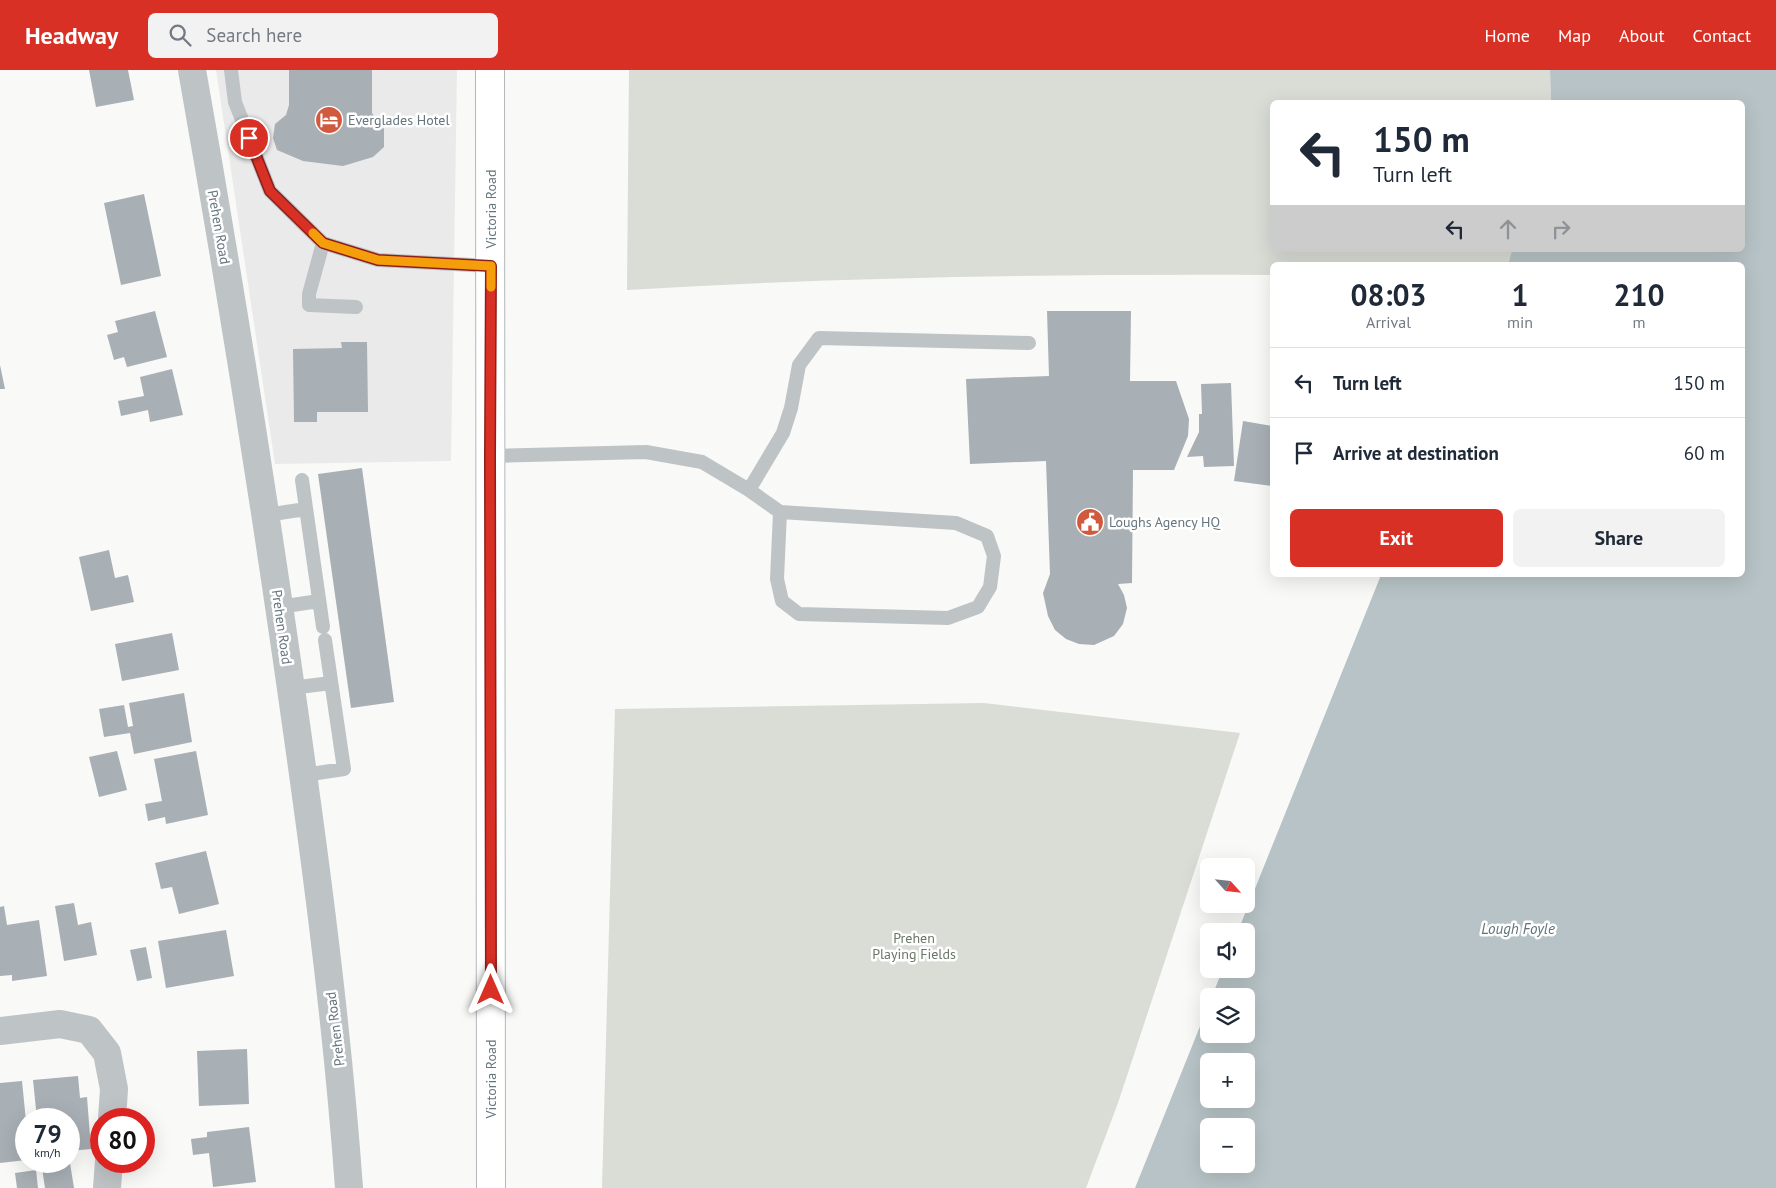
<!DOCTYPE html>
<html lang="en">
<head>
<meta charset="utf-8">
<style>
  :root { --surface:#fff; --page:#f2f2f3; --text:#1f2937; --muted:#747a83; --line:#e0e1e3; --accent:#d93025 }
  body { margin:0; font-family:"PT Sans",sans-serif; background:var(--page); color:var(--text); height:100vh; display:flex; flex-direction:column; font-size:19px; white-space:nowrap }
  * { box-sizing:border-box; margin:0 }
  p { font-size:16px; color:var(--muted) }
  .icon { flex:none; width:28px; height:28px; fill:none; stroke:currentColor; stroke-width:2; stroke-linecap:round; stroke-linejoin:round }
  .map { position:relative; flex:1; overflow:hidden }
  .panel { position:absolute; left:1270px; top:192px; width:475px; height:315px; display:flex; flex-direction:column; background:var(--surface); border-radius:8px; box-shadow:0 5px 20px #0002 }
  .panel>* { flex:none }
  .banner { position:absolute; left:1270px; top:30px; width:475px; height:152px; border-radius:8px; box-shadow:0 5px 20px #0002; background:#fff; color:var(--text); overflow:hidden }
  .needle { width:32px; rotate:117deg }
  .tools { position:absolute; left:1200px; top:788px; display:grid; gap:10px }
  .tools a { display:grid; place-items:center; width:55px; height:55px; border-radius:8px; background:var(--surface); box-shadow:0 5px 20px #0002; font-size:25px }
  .speed { position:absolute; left:15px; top:1038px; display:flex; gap:10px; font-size:25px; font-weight:700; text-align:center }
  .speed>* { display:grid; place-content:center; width:65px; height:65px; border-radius:50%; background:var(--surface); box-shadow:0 5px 20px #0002; line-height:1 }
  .speed small { font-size:12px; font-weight:400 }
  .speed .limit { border:8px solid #d22; background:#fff; color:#111 }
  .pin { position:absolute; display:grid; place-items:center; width:42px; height:42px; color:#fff; margin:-21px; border:2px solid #fff; border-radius:50%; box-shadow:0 1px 5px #0007 }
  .me { position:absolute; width:55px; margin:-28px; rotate:0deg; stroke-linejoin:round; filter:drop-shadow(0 0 4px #0008) }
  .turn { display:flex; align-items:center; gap:18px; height:105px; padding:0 20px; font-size:22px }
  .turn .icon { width:65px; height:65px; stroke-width:2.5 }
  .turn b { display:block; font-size:35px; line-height:42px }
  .lanes { display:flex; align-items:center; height:48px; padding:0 20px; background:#0003; justify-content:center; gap:25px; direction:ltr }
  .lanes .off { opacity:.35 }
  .eta { display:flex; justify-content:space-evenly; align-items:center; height:85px; text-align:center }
  .eta b { font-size:30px; font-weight:600; line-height:35px }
  .action { display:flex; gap:10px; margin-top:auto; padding:10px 20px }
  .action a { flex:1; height:58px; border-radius:8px; background:var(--accent); color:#fff; font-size:20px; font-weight:600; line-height:58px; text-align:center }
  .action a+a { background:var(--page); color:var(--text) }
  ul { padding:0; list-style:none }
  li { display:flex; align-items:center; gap:15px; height:70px; padding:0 20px; border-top:1px solid var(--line) }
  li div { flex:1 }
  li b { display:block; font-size:19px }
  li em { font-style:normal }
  header { display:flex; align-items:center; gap:30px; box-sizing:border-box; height:70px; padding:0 25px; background:var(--accent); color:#fff }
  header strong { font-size:24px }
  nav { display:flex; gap:28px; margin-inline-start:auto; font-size:18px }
  .search { width:350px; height:45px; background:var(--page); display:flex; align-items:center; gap:12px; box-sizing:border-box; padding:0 18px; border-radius:8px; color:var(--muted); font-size:19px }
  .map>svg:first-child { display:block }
  .built { fill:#eaeaea }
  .green { fill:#d9ddd6 }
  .water { fill:#b7c3c6; fill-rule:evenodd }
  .building { fill:#a8afb5 }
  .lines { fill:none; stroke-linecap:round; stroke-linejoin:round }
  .trunk-casing { stroke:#b4b8bb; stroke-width:30 }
  .service { stroke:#bec3c6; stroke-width:14 }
  .minor { stroke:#bec3c6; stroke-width:28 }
  .trunk { stroke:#fff; stroke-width:28 }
  .route-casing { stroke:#8d1f18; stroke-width:12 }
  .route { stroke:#d93025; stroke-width:9 }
  .slow { stroke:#f59e0b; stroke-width:9 }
  .labels { text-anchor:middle; stroke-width:5; stroke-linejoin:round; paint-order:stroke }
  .poi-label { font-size:14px; fill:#66757e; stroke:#fff; text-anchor:start }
  .street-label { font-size:14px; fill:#66757e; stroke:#fff }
  .park-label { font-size:14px; fill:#697765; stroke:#fff }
  .water-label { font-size:15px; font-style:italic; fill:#617378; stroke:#fff }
</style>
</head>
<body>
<header>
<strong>Headway</strong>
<div class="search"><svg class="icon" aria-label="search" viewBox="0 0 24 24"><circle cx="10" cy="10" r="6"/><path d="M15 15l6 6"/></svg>Search here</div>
<nav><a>Home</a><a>Map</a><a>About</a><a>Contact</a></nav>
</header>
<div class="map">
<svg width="1776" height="1118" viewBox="0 0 1776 1118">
  <rect width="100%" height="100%" fill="#f9f9f7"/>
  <path class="built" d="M 216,0 L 457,0 L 451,391 L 275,394 Z"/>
  <path class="green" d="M 629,0 L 1550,0 L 1551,32 L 1272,32 L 1272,180 L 1512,180 L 1508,195 L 1272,195 L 1272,205 C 1057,204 842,207 627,220 Z
    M 984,633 L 1240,663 L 1118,1033 L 1086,1118 L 602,1118 L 615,639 Z"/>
  <path class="water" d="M 1550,0 L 1776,0 L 1776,1118 L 1135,1118 L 1209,934 L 1209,964 L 1246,964 L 1246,926 L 1212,926 L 1223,899 L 1246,899 L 1246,861 L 1238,861 L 1381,505 L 1742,505 L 1742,195 L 1508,195 L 1512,180 L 1742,180 L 1742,32 L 1551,32 ZM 1209,991 L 1246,991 L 1246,1029 L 1209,1029 ZM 1246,1056 L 1246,1094 L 1209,1094 L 1209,1056 Z"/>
  <path class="building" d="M 89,0 L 128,0 L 134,30 L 96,37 Z
    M 289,0 L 372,0 L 372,43 L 384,59 L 384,77 L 373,87 L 343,96 L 303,91 L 277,80 L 273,68 L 275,54 L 286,45 L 289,35 Z
    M 144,124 L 161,206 L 121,215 L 104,133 Z
    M 155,241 L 167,287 L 127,297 L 124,287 L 114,290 L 107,265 L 118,262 L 115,251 Z
    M 1047,241 L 1131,241 L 1130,311 L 1176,311 L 1189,349 L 1188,366 L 1174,400 L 1133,400 L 1132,513 L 1118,514 L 1124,525 L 1127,538 L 1123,554 L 1114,566 L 1094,575 L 1079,574 L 1066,569 L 1055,560 L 1048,546 L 1043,523 L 1050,504 L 1046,391 L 970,394 L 966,309 L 1049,306 Z
    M 341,272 L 367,272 L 368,342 L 317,342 L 317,352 L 294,352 L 293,279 L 342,278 Z
    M 0,295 L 5,319 L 0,319 Z
    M 172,299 L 183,345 L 150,352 L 148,340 L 121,346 L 118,331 L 144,326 L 140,307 Z
    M 1231,313 L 1234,396 L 1204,397 L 1203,386 L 1187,387 L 1199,362 L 1199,344 L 1202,344 L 1201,314 Z
    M 1243,351 L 1272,356 L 1272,416 L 1234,411 Z
    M 362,398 L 394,632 L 351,638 L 318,404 Z
    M 109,480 L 115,508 L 128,505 L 134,532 L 91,541 L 79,487 Z
    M 172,563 L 179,600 L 122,611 L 115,574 Z
    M 184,623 L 192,672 L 134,684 L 130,663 L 104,667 L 99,639 L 124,635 L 128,657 L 133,656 L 129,633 Z
    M 117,681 L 127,720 L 99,727 L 89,687 Z
    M 196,681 L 208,745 L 166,754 L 165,747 L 148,751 L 145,734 L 162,731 L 154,689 Z
    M 206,781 L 219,834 L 179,844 L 172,817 L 161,819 L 155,793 Z
    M 74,833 L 78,855 L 91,852 L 97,885 L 64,891 L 55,836 Z
    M 4,836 L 7,855 L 39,850 L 47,906 L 12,911 L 12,905 L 0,906 L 0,837 Z
    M 226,860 L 234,906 L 166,918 L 158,871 Z
    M 146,877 L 152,908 L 137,911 L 130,880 Z
    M 247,979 L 249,1034 L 199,1036 L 197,981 Z
    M 78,1006 L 80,1028 L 87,1027 L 91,1079 L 69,1081 L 69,1049 L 37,1049 L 33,1010 Z
    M 22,1011 L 26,1051 L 26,1090 L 0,1093 L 0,1013 Z
    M 249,1057 L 256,1112 L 213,1117 L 209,1083 L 193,1085 L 191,1069 L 207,1067 L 207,1062 Z
    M 41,1091 L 52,1091 L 53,1095 L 70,1093 L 74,1118 L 45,1118 Z
    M 36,1100 L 38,1118 L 17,1118 L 15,1103 Z"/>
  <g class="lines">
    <g class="trunk-casing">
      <path id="trunk" d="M 490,0 L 491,1118"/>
    </g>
    <path class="service" d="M 231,0 L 235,32 L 270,121 L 323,173 L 378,190 L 491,196
      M 323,173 L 309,224 L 309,235 L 356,237
      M 490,386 L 646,382 L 702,392 L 749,420 L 780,442 L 956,453 L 987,466 L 994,486 L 990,517 L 978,537 L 948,548 L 799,544 L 782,531 L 777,509 L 780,442
      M 302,410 L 323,557
      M 749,420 L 783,363 L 791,338 L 799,295 L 819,268 L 1029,273
      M 266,445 L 306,439
      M 279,537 L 319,531
      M 291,618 L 331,613
      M 304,705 L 344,699 L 325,570"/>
    <path class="minor" d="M 192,0 C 226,192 257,384 285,577 C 311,757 336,937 349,1118
      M 0,961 L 60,954 L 89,960 L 107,983 L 114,1019 L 112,1049
      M 107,1118 L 109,1091"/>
    <use href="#trunk" class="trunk"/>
  </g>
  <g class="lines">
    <g class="route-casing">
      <path id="route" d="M 249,68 L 270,121 L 323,173 L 378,190 L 491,196 L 490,386 L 491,920"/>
    </g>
    <use href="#route" class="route"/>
    <path class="slow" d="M 313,163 L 323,173 L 378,190 L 491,196 L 491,217"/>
  </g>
  <defs>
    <g id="hotel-disc" transform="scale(1.4375)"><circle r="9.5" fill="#d15a3e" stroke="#fff"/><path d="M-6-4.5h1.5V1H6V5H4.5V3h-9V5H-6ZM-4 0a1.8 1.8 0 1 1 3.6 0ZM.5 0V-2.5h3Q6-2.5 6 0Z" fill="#fff"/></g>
    <g id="civic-disc" transform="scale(1.4375)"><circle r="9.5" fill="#d15a3e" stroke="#fff"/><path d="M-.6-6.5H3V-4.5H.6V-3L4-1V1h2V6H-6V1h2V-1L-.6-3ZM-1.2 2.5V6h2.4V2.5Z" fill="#fff"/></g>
  </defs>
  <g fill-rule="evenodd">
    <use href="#hotel-disc" x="329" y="50"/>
    <use href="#civic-disc" x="1090" y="452"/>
  </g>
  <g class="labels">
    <g class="poi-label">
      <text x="348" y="55">Everglades Hotel</text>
      <text x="1109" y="457">Loughs Agency HQ</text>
    </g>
    <g class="street-label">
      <text transform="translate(491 139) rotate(-90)" y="5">Victoria Road</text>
      <text transform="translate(219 157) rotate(80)" y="5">Prehen Road</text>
      <text transform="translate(282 557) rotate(82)" y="5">Prehen Road</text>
      <text transform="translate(335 959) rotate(-97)" y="5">Prehen Road</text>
      <text transform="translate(491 1009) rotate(-90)" y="5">Victoria Road</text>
    </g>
    <g class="park-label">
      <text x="914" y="873">Prehen<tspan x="914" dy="16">Playing Fields</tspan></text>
    </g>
    <g class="water-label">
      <text x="1518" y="864">Lough Foyle</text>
    </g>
  </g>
</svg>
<div class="tools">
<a><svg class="needle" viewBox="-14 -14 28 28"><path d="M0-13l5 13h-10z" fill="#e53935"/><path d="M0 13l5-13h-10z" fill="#747a83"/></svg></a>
<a><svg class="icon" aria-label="sound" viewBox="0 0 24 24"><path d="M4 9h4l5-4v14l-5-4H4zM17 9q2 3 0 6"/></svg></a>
<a><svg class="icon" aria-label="layers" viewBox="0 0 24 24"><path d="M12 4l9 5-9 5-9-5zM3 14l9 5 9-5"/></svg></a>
<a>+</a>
<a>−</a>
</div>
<div class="speed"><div>79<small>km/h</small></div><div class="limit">80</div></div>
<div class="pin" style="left:249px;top:68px;background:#d93025"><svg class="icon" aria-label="arrive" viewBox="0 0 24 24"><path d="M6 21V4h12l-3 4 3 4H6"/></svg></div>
<svg class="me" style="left:491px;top:920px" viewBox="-20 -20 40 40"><path d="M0-17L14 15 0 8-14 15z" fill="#d93025" stroke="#fff" stroke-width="4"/></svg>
<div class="banner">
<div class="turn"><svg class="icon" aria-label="left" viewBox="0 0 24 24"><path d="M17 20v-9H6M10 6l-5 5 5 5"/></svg><div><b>150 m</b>Turn left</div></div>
<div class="lanes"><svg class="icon" aria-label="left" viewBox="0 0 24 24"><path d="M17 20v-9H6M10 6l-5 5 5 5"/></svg><svg class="icon off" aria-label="ahead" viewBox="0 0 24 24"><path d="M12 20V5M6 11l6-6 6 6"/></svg><svg class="icon off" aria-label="right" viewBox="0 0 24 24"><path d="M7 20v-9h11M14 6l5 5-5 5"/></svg></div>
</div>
<section class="panel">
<div class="eta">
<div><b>08:03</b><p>Arrival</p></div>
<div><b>1</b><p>min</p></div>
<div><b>210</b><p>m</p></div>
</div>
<ul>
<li><svg class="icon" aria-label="left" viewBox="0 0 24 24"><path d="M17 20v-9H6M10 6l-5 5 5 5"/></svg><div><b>Turn left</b></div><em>150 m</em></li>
<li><svg class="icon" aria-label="arrive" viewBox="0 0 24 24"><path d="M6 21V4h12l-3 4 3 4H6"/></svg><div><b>Arrive at destination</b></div><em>60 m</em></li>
</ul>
<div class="action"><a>Exit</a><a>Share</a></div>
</section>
</div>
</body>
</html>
